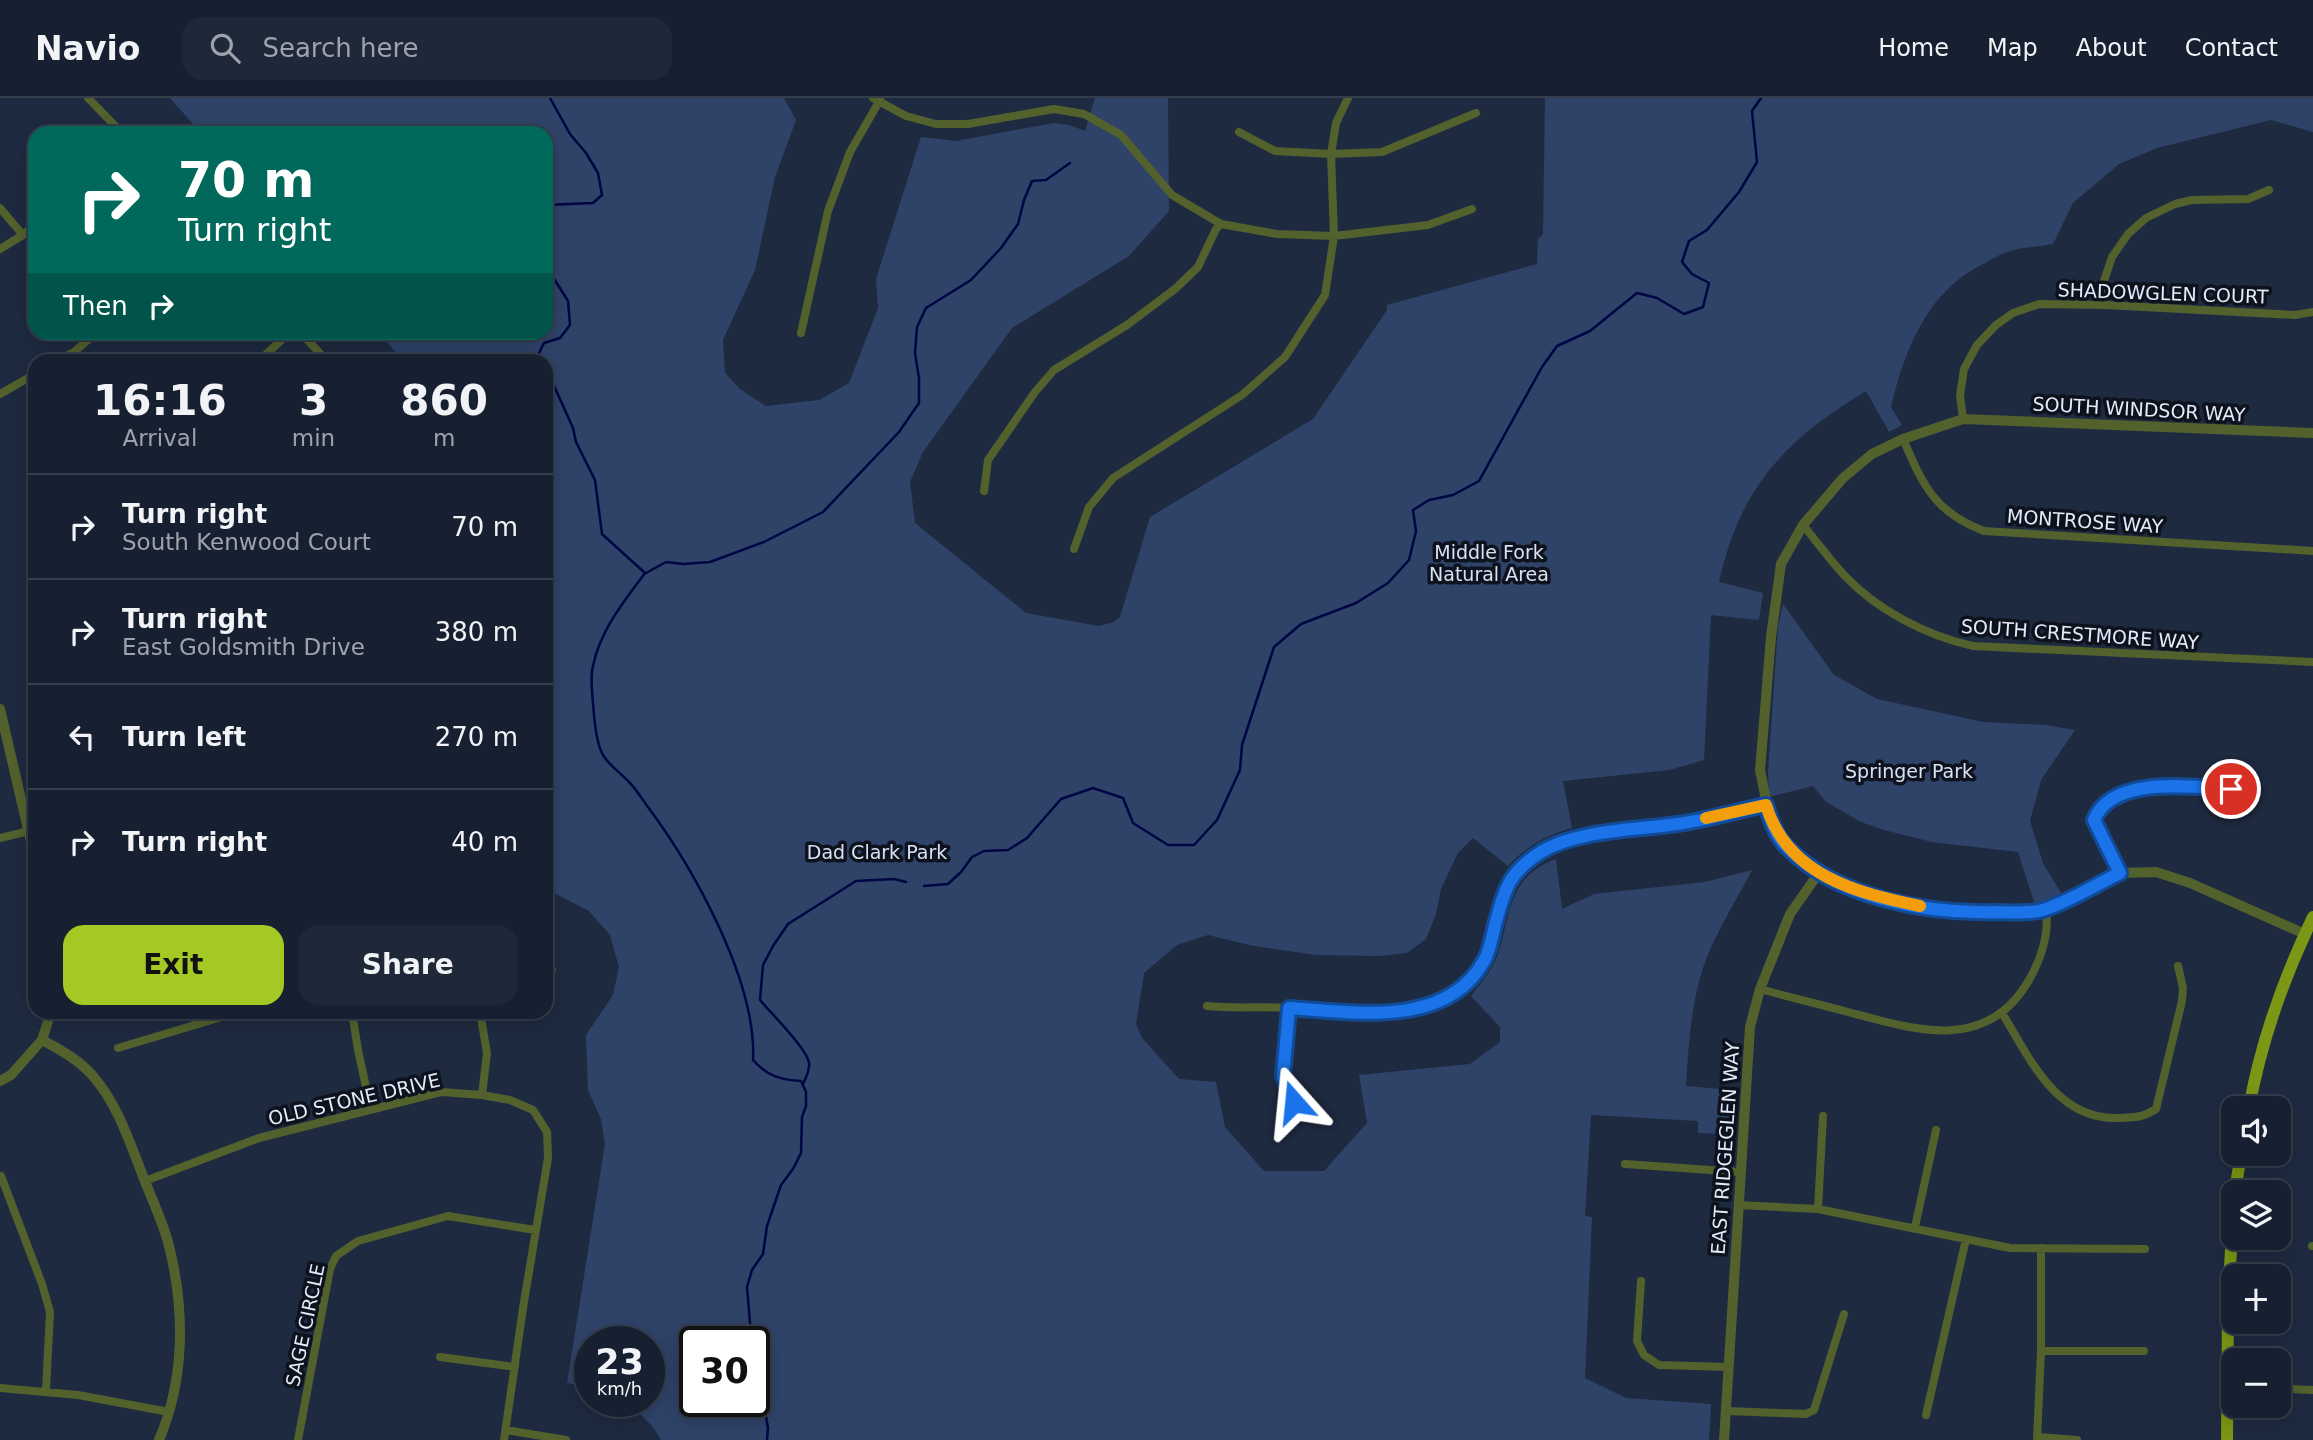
<!DOCTYPE html>
<html lang="en">
<head>
<meta charset="utf-8">
<style>
  :root { --surface:#162030; --page:#1f2838; --text:#f1f3f6; --muted:#9ea3ab; --line:#353e4c; --accent:#a4c824 }
  body { margin:0; font-family:"DejaVu Sans",sans-serif; background:var(--page); color:var(--text); height:100vh; display:flex; flex-direction:column; font-size:26px; white-space:nowrap }
  * { box-sizing:border-box; margin:0 }
  p { font-size:23px; color:var(--muted) }
  .icon { flex:none; width:38px; height:38px; fill:none; stroke:currentColor; stroke-width:2; stroke-linecap:round; stroke-linejoin:round }
  .map { position:relative; flex:1; overflow:hidden }
  .panel { position:absolute; left:28px; top:256px; width:525px; height:665px; display:flex; flex-direction:column; background:var(--surface); border-radius:21px; box-shadow:0 4px 18px #0003,0 0 0 2px var(--line) }
  .panel>* { flex:none }
  .hud { position:absolute; left:28px; top:28px; width:525px; height:214px; border-radius:21px; box-shadow:0 4px 18px #0003,0 0 0 2px var(--line); background:#00695c; color:#fff; overflow:hidden }
  .tools { position:absolute; left:2221px; top:998px; display:grid; gap:14px }
  .tools a { display:grid; place-items:center; width:70px; height:70px; border-radius:14px; background:var(--surface); box-shadow:0 4px 18px #0003,0 0 0 2px var(--line); font-size:35px }
  .speed { position:absolute; left:574px; top:1228px; display:flex; gap:14px; font-size:35px; font-weight:700; text-align:center }
  .speed>* { display:grid; place-content:center; width:91px; height:91px; border-radius:50%; background:var(--surface); box-shadow:0 4px 18px #0003,0 0 0 2px var(--line); line-height:1 }
  .speed small { font-size:18px; font-weight:400 }
  .speed .limit { border:4px solid #111; border-radius:10px; background:#fff; color:#111 }
  .pin { position:absolute; display:grid; place-items:center; width:60px; height:60px; color:#fff; margin:-30px; border:4px solid #fff; border-radius:50%; box-shadow:0 2px 7px #0007 }
  .me { position:absolute; width:77px; margin:-38px; rotate:342deg; stroke-linejoin:round; filter:drop-shadow(0 0 5px #0008) }
  .turn { display:flex; align-items:center; gap:24px; height:147px; padding:0 35px; font-size:32px }
  .turn .icon { width:91px; height:91px; stroke-width:2.5 }
  .turn b { display:block; font-size:49px; line-height:60px }
  .then { display:flex; align-items:center; height:66px; padding:0 35px; background:#0003; gap:14px; font-size:26px }
  .eta { display:flex; justify-content:space-evenly; align-items:center; height:119px; text-align:center }
  .eta b { font-size:42px; font-weight:700; line-height:49px }
  .button { display:flex; gap:14px; margin-top:auto; padding:14px 35px }
  .button a { flex:1; height:80px; border-radius:21px; background:var(--accent); color:#111; font-size:28px; font-weight:700; line-height:80px; text-align:center }
  .button a+a { background:var(--page); color:var(--text) }
  ul { padding:0; list-style:none }
  li { display:flex; align-items:center; gap:21px; height:105px; padding:0 35px; border-top:2px solid var(--line) }
  li div { flex:1 }
  li b { display:block; font-size:26px }
  li em { font-style:normal }
  header { display:flex; align-items:center; gap:42px; box-sizing:border-box; height:98px; padding:0 35px; background:var(--surface); border-bottom:2px solid var(--line) }
  header strong { font-size:33px }
  nav { display:flex; gap:38px; margin-inline-start:auto; font-size:24px }
  .search { width:490px; height:63px; background:var(--page); display:flex; align-items:center; gap:18px; box-sizing:border-box; padding:0 24px; border-radius:21px; color:var(--muted); font-size:26px }
  .map>svg:first-child { display:block }
  .green { fill:#2f4369; fill-rule:evenodd }
  .lines { fill:none; stroke-linecap:round; stroke-linejoin:round }
  .stream { stroke:#000543; stroke-width:2.5 }
  .minor { stroke:#53612d; stroke-width:8 }
  .tertiary { stroke:#53612d; stroke-width:10 }
  .primary { stroke:#7b9715; stroke-width:12 }
  .route-casing { stroke:#114b97; stroke-width:18 }
  .route { stroke:#1a73e8; stroke-width:12 }
  .slow { stroke:#f59e0b; stroke-width:12 }
  .labels { text-anchor:middle; stroke-width:7; stroke-linejoin:round; paint-order:stroke }
  .street-label { font-size:19px; fill:#e2ebfa; stroke:#0d121d }
  .park-label { font-size:19px; fill:#d6e1f4; stroke:#0d121d }
</style>
</head>
<body>
<header>
<strong>Navio</strong>
<div class="search"><svg class="icon" aria-label="search" viewBox="0 0 24 24"><circle cx="10" cy="10" r="6"/><path d="M15 15l6 6"/></svg>Search here</div>
<nav><a>Home</a><a>Map</a><a>About</a><a>Contact</a></nav>
</header>
<div class="map">
<svg width="2313" height="1342" viewBox="0 0 2313 1342">
  <rect width="100%" height="100%" fill="#1e2a40"/>
  <path class="green" d="M 170,0 L 784,0 L 796,22 L 775,79 L 755,172 L 723,242 L 725,275 L 740,291 L 766,308 L 819,302 L 849,285 L 878,210 L 876,181 L 921,39 L 956,43 L 1054,25 L 1069,27 L 1085,33 L 1095,0 L 1168,0 L 1169,113 L 1129,158 L 1012,230 L 923,354 L 910,384 L 915,425 L 1026,515 L 1099,528 L 1114,524 L 1120,519 L 1150,419 L 1313,321 L 1387,212 L 1387,207 L 1537,166 L 1538,141 L 1543,136 L 1545,0 L 2313,0 L 2313,34 L 2271,22 L 2157,50 L 2119,66 L 2073,105 L 2053,146 C 2039,149 2023,149 2010,153 C 2001,155 1993,161 1985,165 C 1928,192 1905,250 1891,309 L 1902,327 L 1889,334 L 1866,293 C 1785,342 1740,389 1719,484 L 1763,495 L 1759,522 L 1711,517 L 1704,662 L 1669,672 L 1563,683 L 1572,730 C 1546,737 1526,749 1508,768 L 1473,740 L 1458,755 L 1441,791 L 1436,816 L 1426,841 L 1407,855 L 1378,858 L 1316,857 L 1254,848 L 1208,837 L 1177,847 L 1144,875 L 1136,926 L 1142,940 L 1179,981 L 1216,984 L 1225,1029 L 1264,1073 L 1324,1073 L 1367,1025 L 1359,977 L 1470,966 L 1500,944 L 1500,929 L 1471,898 C 1481,885 1493,871 1498,856 C 1511,816 1508,778 1556,761 L 1562,811 L 1594,796 L 1705,784 L 1752,772 C 1738,799 1721,826 1709,854 C 1691,897 1689,942 1686,988 L 1732,992 L 1729,1036 L 1698,1035 L 1698,1023 L 1591,1017 L 1585,1118 L 1592,1119 L 1585,1280 L 1626,1300 L 1711,1306 L 1709,1342 L 661,1342 C 653,1326 639,1315 626,1304 L 649,1304 L 649,1244 L 590,1244 L 590,1289 L 567,1285 L 605,1046 L 601,1021 L 588,992 L 586,937 L 613,897 L 619,869 L 610,837 L 589,813 L 546,791 L 546,262 L 402,262 L 380,235 L 546,234 L 546,35 L 201,35 ZM 695,1244 L 754,1244 L 754,1304 L 695,1304 Z
    M 1783,506 L 1834,577 L 1877,601 L 1983,624 L 2045,627 L 2075,632 L 2041,682 L 2030,723 L 2043,765 L 2061,795 L 2035,807 L 2018,754 L 1932,744 L 1884,732 L 1861,724 L 1826,704 L 1813,688 L 1769,699 L 1768,674 L 1778,528 Z"/>
  <g class="lines">
    <path class="stream" d="M 546,107 L 593,105 L 602,97 L 598,75 L 586,55 L 570,36 L 550,0
      M 542,262 L 539,255 L 544,245 L 560,240 L 570,227 L 568,203 L 546,168
      M 546,270 L 573,330 L 576,344 L 595,382 L 602,436 L 645,475 C 624,503 600,533 593,568 C 590,579 592,593 593,605 C 594,619 595,634 599,647 C 603,664 618,672 629,684 C 636,691 642,701 648,709 C 694,771 757,884 753,962 C 767,978 781,982 801,983 L 806,994 L 806,1008 L 802,1019 L 801,1055 L 793,1071 L 781,1087 L 767,1128 L 763,1156 L 752,1172 L 747,1189 L 750,1225 L 763,1273 L 762,1297 L 768,1330 L 767,1342
      M 646,475 L 666,464 L 683,466 L 710,464 L 764,444 L 823,414 L 899,334 L 919,305 L 919,280 L 915,255 L 917,229 L 926,210 L 971,182 L 1001,150 L 1018,126 L 1024,102 L 1032,83 L 1046,82 L 1070,65
      M 924,788 L 948,786 L 961,774 L 972,759 L 984,753 L 1008,752 L 1027,740 L 1061,701 L 1093,690 L 1123,700 L 1133,725 L 1168,747 L 1194,747 L 1217,722 L 1240,672 L 1242,647 L 1274,549 L 1301,526 L 1356,505 L 1388,485 L 1409,462 L 1416,433 L 1413,412 L 1429,402 L 1453,397 L 1479,383 L 1542,269 L 1557,248 L 1590,233 L 1637,195 L 1657,200 L 1684,216 L 1703,209 L 1709,185 L 1692,176 L 1682,164 L 1689,143 L 1707,132 L 1739,94 L 1757,64 L 1752,13 L 1761,0
      M 803,986 C 806,979 810,973 809,965 C 807,951 771,915 760,902 L 763,867 L 773,848 L 788,826 L 856,783 L 894,781 L 906,784"/>
    <path class="minor" d="M 88,0 L 122,35
      M 873,0 L 906,18 L 936,26 L 968,26 L 1054,11 L 1084,16 L 1121,37 L 1172,97 L 1221,126 L 1277,136 L 1334,138 L 1428,127 L 1472,111
      M 1239,34 L 1275,53 L 1331,56 L 1382,54 L 1476,15
      M 0,110 L 23,137
      M 0,151 L 23,137 L 35,126
      M 2106,207 L 2102,189 L 2112,159 L 2128,136 L 2146,120 L 2175,106 L 2192,102 L 2248,101 L 2269,92
      M 300,234 L 326,262
      M 801,235 L 828,113 L 850,54 L 880,2
      M 59,262 L 74,254 L 97,234
      M 260,262 L 290,234
      M 0,296 L 35,276
      M 1963,321 L 1960,297 L 1964,271 L 1977,247 L 1996,227 L 2013,215 L 2039,206 L 2106,207 L 2295,217 L 2313,214
      M 1903,341 C 1923,387 1934,414 1984,433 L 2313,453
      M 984,393 L 988,362 L 1035,294 L 1054,272 L 1127,227 L 1175,191 L 1198,169 L 1216,131 L 1221,126
      M 1803,427 C 1817,444 1830,462 1845,478 C 1877,512 1927,538 1973,548 L 2313,564
      M 1074,451 L 1089,409 L 1113,380 L 1242,297 L 1285,259 L 1325,197 L 1334,138 L 1331,56 L 1336,25 L 1348,0
      M 0,740 L 29,733
      M 2120,775 L 2094,722 C 2110,683 2170,687 2204,689 C 2213,690 2224,689 2232,692 C 2238,694 2245,700 2251,703
      M 546,872 L 552,872
      M 1760,891 C 1789,899 1818,906 1848,914 C 1912,931 1983,955 2026,887 C 2040,865 2050,836 2046,810
      M 1207,908 C 1234,911 1260,908 1287,910 C 1348,913 1453,931 1485,861 C 1488,855 1489,847 1491,841 C 1502,801 1504,775 1542,753 C 1580,731 1635,733 1677,726 C 1707,722 1736,713 1766,707
      M 1289,910 L 1283,979 L 1294,1004
      M 352,914 L 358,952 L 371,1012
      M 480,914 L 487,955 L 482,997
      M 2002,915 C 2029,959 2055,1020 2115,1020 C 2134,1019 2140,1021 2156,1011 L 2182,903 L 2183,890 L 2178,868
      M 118,950 L 238,914
      M 1625,1066 L 1739,1074
      M 1,1078 L 42,1186 L 50,1214 L 46,1292
      M 145,1083 L 259,1040 L 441,994 L 482,997 L 510,1002 L 533,1012 L 547,1034 L 548,1060 L 523,1210 L 504,1342
      M 1738,1107 L 1818,1111 L 2010,1150 L 2145,1151
      M 1818,1111 L 1823,1018
      M 1915,1129 L 1936,1032
      M 2312,1148 L 2313,1148
      M 1641,1183 L 1637,1243 L 1644,1257 L 1659,1267 L 1729,1269
      M 2041,1253 L 2144,1253
      M 440,1259 L 515,1269
      M 0,1290 L 78,1297 L 169,1314
      M 2291,1291 L 2313,1292
      M 1726,1313 L 1806,1316 L 1814,1312 L 1844,1216
      M 1926,1317 L 1966,1141
      M 506,1332 L 566,1342
      M 2038,1339 L 2077,1342
      M 298,1342 L 330,1171 L 336,1158 L 358,1143 L 448,1118 L 535,1132
      M 2037,1342 L 2041,1253 L 2041,1150"/>
    <path class="tertiary" d="M 0,611 L 35,761
      M 2305,836 L 2190,785 L 2156,774 L 2120,775 L 2041,813 L 1971,815 L 1945,812 L 1860,794 L 1818,776 L 1785,748 L 1770,722 L 1760,672 L 1771,539 L 1781,466 L 1803,427 L 1843,380 L 1872,356 L 1903,341 L 1963,321 L 2313,335
      M 42,942 C 61,952 79,962 93,978 C 117,1006 128,1040 141,1073 C 150,1098 163,1123 169,1148 C 185,1212 185,1281 159,1342
      M 0,983 L 11,977 L 42,942 L 51,914
      M 1724,1342 L 1750,929 L 1760,891 L 1790,816 L 1818,776"/>
    <path class="primary" d="M 2249,1010 C 2261,944 2284,879 2313,819
      M 2235,1094 L 2241,1055
      M 2227,1342 L 2228,1204 L 2233,1117"/>
  </g>
  <g class="lines">
    <g class="route-casing">
      <path id="route" d="M 1294,1004 L 1283,979 L 1289,910 C 1353,914 1446,931 1484,863 C 1490,853 1492,839 1495,827 C 1505,791 1508,775 1541,754 C 1576,732 1637,732 1677,726 C 1707,722 1736,713 1766,707 C 1770,721 1776,739 1787,749 C 1836,800 1928,816 1995,814 C 2010,814 2029,816 2043,812 C 2069,804 2095,787 2120,775 L 2094,722 C 2112,677 2192,689 2231,691"/>
    </g>
    <use href="#route" class="route"/>
    <path class="slow" d="M 1706,720 L 1766,707 C 1787,777 1856,795 1920,808"/>
  </g>
  <g class="labels">
    <g class="street-label">
      <text transform="translate(2163 195) rotate(2)" y="7">SHADOWGLEN COURT</text>
      <text transform="translate(2139 311) rotate(3)" y="7">SOUTH WINDSOR WAY</text>
      <text transform="translate(2085 423) rotate(4)" y="7">MONTROSE WAY</text>
      <text transform="translate(2080 536) rotate(4)" y="7">SOUTH CRESTMORE WAY</text>
      <text transform="translate(354 1001) rotate(-13)" y="7">OLD STONE DRIVE</text>
      <text transform="translate(1725 1050) rotate(-86)" y="7">EAST RIDGEGLEN WAY</text>
      <text transform="translate(305 1227) rotate(-78)" y="7">SAGE CIRCLE</text>
    </g>
    <g class="park-label">
      <text x="1489" y="461">Middle Fork<tspan x="1489" dy="22">Natural Area</tspan></text>
      <text x="1909" y="680">Springer Park</text>
      <text x="877" y="761">Dad Clark Park</text>
    </g>
  </g>
</svg>
<div class="tools">
<a><svg class="icon" aria-label="sound" viewBox="0 0 24 24"><path d="M4 9h4l5-4v14l-5-4H4zM17 9q2 3 0 6"/></svg></a>
<a><svg class="icon" aria-label="layers" viewBox="0 0 24 24"><path d="M12 4l9 5-9 5-9-5zM3 14l9 5 9-5"/></svg></a>
<a>+</a>
<a>−</a>
</div>
<div class="speed"><div>23<small>km/h</small></div><div class="limit">30</div></div>
<div class="pin" style="left:2231px;top:691px;background:#d93025"><svg class="icon" aria-label="arrive" viewBox="0 0 24 24"><path d="M6 21V4h12l-3 4 3 4H6"/></svg></div>
<svg class="me" style="left:1294px;top:1004px" viewBox="-20 -20 40 40"><path d="M0-17L14 15 0 8-14 15z" fill="#1a73e8" stroke="#fff" stroke-width="4"/></svg>
<div class="hud">
<div class="turn"><svg class="icon" aria-label="right" viewBox="0 0 24 24"><path d="M7 20v-9h11M14 6l5 5-5 5"/></svg><div><b>70 m</b>Turn right</div></div>
<div class="then">Then<svg class="icon" aria-label="right" viewBox="0 0 24 24"><path d="M7 20v-9h11M14 6l5 5-5 5"/></svg></div>
</div>
<section class="panel">
<div class="eta">
<div><b>16:16</b><p>Arrival</p></div>
<div><b>3</b><p>min</p></div>
<div><b>860</b><p>m</p></div>
</div>
<ul>
<li><svg class="icon" aria-label="right" viewBox="0 0 24 24"><path d="M7 20v-9h11M14 6l5 5-5 5"/></svg><div><b>Turn right</b><p>South Kenwood Court</p></div><em>70 m</em></li>
<li><svg class="icon" aria-label="right" viewBox="0 0 24 24"><path d="M7 20v-9h11M14 6l5 5-5 5"/></svg><div><b>Turn right</b><p>East Goldsmith Drive</p></div><em>380 m</em></li>
<li><svg class="icon" aria-label="left" viewBox="0 0 24 24"><path d="M17 20v-9H6M10 6l-5 5 5 5"/></svg><div><b>Turn left</b></div><em>270 m</em></li>
<li><svg class="icon" aria-label="right" viewBox="0 0 24 24"><path d="M7 20v-9h11M14 6l5 5-5 5"/></svg><div><b>Turn right</b></div><em>40 m</em></li>
</ul>
<div class="button"><a>Exit</a><a>Share</a></div>
</section>
</div>
</body>
</html>
